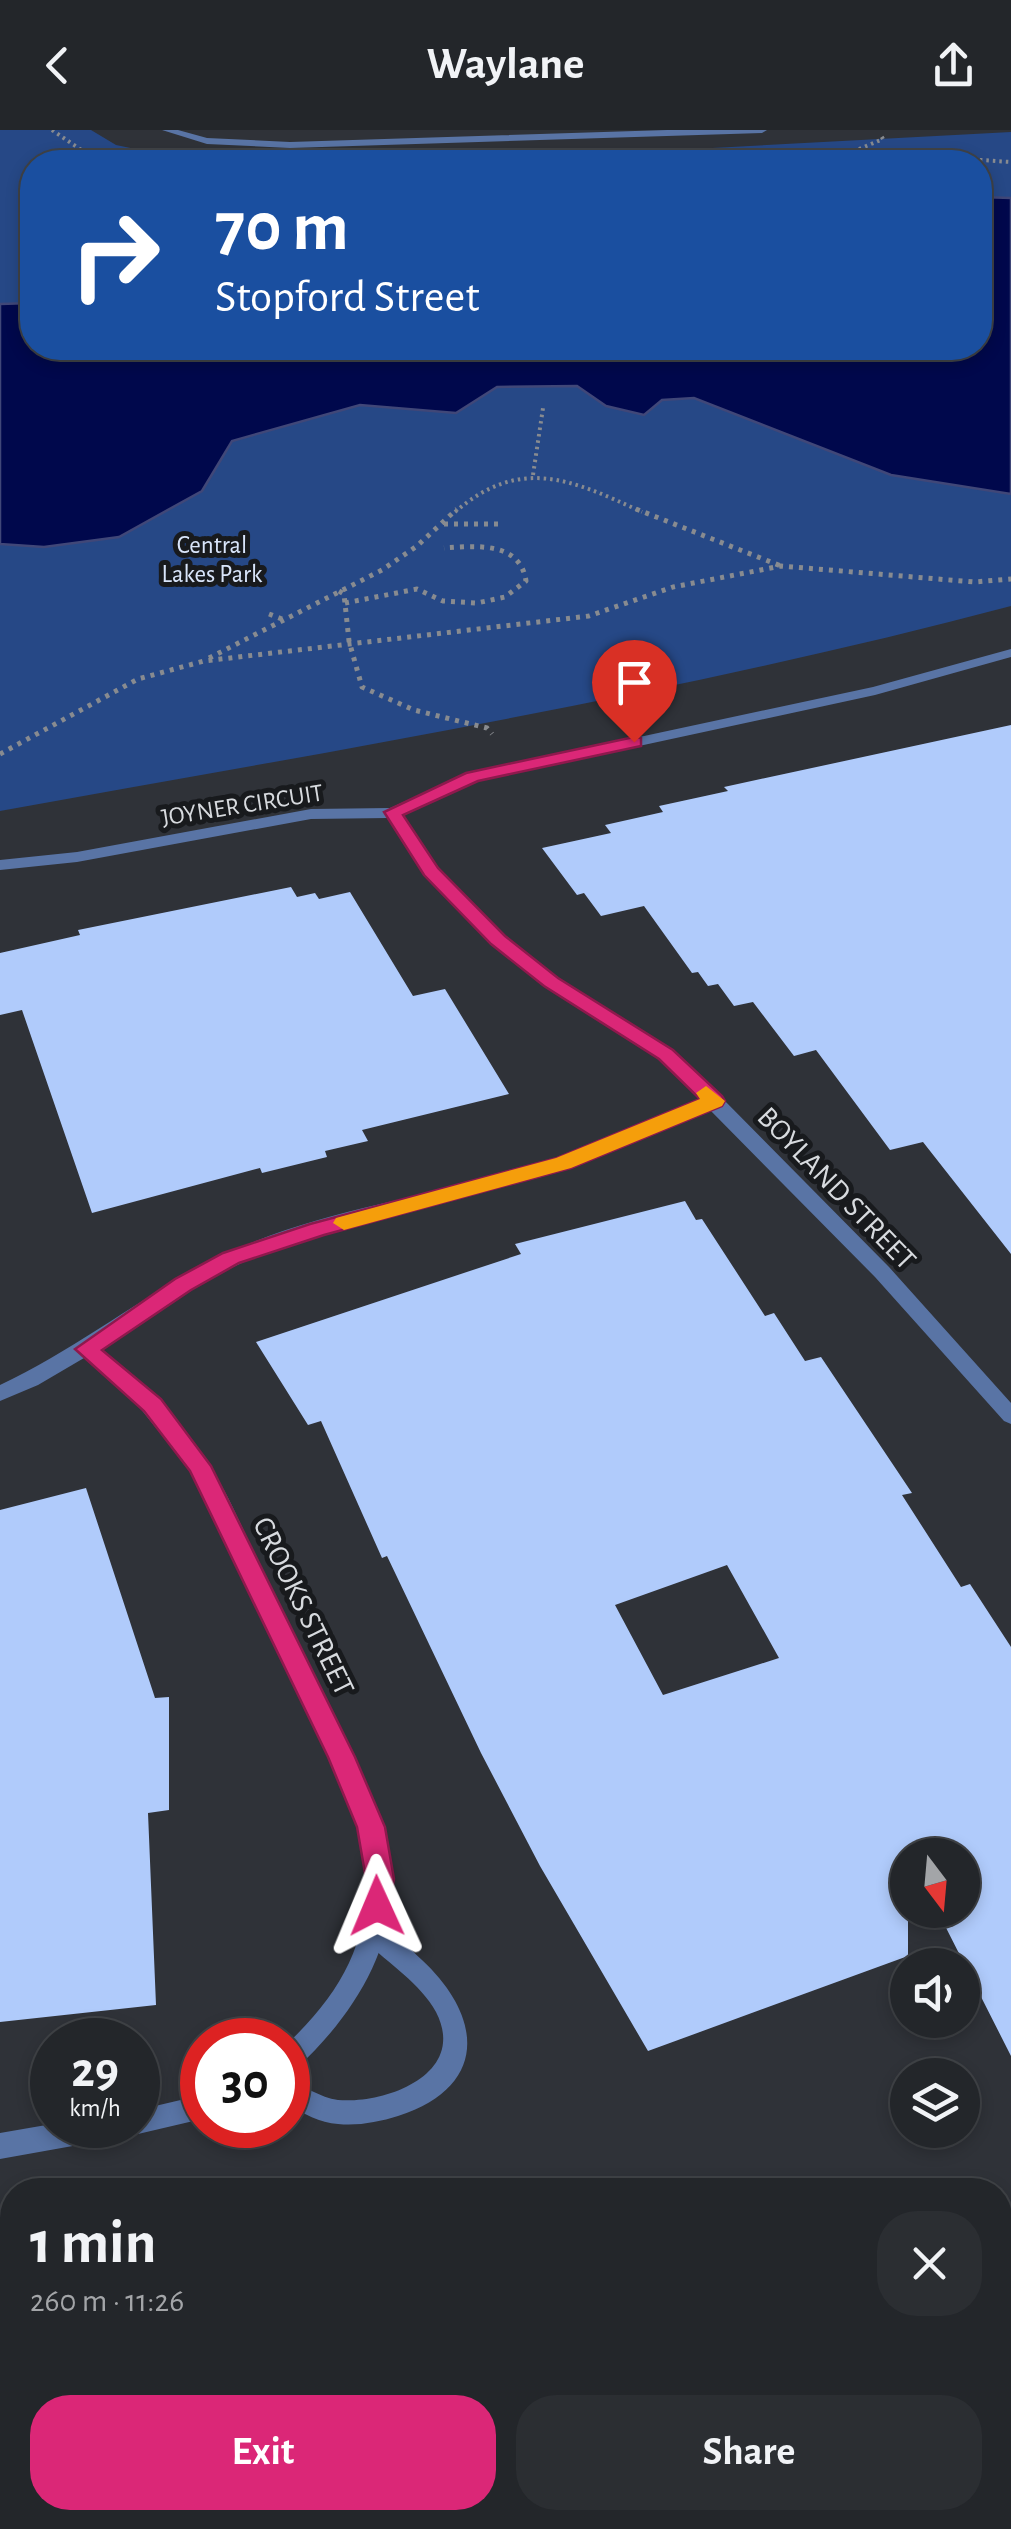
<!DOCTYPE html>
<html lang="en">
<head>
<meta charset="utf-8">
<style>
  :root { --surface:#23262a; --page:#2b2e32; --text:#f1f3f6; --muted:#a3a5a8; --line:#404347; --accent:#db2777 }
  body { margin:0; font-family:"Alegreya Sans",sans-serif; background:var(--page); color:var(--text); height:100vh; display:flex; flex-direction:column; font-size:38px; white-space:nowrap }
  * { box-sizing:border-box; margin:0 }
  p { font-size:32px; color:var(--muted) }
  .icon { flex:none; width:55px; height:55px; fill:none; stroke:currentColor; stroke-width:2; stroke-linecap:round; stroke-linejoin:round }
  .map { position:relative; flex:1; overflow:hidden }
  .sheet { position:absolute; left:0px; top:2048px; width:1012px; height:352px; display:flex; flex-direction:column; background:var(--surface); border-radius:40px 40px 0 0; box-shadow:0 5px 15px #0003,0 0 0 2px var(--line) }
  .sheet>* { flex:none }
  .guide { position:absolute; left:20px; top:20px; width:972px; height:210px; border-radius:40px; box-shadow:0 5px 15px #0003,0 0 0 2px var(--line); background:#1a4fa0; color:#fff; overflow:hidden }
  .needle { width:65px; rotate:164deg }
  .buttons { position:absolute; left:890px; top:1708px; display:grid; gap:20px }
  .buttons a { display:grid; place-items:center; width:90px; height:90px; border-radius:50%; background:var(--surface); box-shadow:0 5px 15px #0003,0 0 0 2px var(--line); font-size:50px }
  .speed { position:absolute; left:30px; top:1888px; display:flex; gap:20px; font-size:50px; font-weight:700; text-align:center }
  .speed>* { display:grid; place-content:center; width:130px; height:130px; border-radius:50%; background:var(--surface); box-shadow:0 5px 15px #0003,0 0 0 2px var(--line); line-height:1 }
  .speed small { font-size:25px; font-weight:400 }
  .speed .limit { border:15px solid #d22; background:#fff; color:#111 }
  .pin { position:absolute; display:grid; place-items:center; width:85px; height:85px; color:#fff; margin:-102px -42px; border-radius:50% 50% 50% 0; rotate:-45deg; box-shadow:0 0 10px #0007 }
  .pin .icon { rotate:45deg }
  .me { position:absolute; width:110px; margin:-55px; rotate:359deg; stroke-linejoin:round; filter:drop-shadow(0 0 8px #0008) }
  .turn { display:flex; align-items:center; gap:35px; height:210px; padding:0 30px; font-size:45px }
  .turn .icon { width:130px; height:130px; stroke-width:2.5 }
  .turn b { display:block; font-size:70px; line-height:85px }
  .round { display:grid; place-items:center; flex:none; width:105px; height:105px; border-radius:40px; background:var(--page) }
  .summary { display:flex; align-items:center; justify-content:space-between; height:170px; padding:0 30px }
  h1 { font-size:60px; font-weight:700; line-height:75px }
  .button { display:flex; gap:20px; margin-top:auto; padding:20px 30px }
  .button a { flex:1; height:115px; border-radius:40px; background:var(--accent); color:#fff; font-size:40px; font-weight:700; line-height:115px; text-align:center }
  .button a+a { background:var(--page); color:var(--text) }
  header { display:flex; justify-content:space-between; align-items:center; height:130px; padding:0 30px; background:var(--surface); font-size:45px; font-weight:700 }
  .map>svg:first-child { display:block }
  .green { fill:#264886 }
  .water { fill:#00084c; stroke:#404778; stroke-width:2.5 }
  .building { fill:#b0cbfb; fill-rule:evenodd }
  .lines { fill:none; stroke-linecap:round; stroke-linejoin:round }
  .path-far1 { stroke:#888b90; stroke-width:4; stroke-dasharray:2.5 4; stroke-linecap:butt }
  .path { stroke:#888b90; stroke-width:5; stroke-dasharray:4 6; stroke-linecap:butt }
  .service { fill:#5974a5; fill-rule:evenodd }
  .minor { fill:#5974a5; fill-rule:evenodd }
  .tertiary { fill:#5974a5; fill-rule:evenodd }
  .route { fill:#db2777; stroke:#8e194d; stroke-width:2.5 }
  .slow { fill:#f59e0b }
  .labels { text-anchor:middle; stroke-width:10; stroke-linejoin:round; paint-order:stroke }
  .far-park-label { font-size:25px; fill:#d9e5fa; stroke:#181a1d }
  .far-street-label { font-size:25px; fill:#d7dade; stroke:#181a1d }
  .street-label { font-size:30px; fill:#d7dade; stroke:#181a1d }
</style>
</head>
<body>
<header><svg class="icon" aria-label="back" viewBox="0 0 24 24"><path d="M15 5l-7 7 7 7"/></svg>Waylane<svg class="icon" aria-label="share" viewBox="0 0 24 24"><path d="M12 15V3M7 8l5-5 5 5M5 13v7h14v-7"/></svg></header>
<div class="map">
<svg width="1011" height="2399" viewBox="0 0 1011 2399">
  <rect width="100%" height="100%" fill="#2f3238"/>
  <path class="green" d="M 0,0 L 91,0 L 116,15 L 198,32 L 32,32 L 32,218 L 980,218 L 980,32 L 527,32 L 637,22 L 1011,2 L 1011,476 C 679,564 338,620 0,681 Z"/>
  <path class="water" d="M 980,67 L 1011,68 L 1011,364 L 891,345 L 694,268 L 662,270 L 644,285 L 606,276 L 577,256 L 497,257 L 456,283 L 360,275 L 232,311 L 202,361 L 119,407 L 44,417 L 0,414 L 0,174 L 32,173 L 32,218 L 980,218 Z"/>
  <path class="building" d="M 1011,595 L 1011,1124 L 923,1012 L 890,1020 L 816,920 L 794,926 L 753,872 L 734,876 L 718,854 L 708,856 L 698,842 L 692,843 L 644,776 L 601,786 L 584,763 L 577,765 L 542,718 L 611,703 L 605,695 L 663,682 L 659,676 L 728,661 L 724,657 Z
    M 291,757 L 297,767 L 315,763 L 319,769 L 350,762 L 413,866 L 445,859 L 509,964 L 362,1000 L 368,1011 L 325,1021 L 327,1027 L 262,1043 L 260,1038 L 92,1083 L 22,880 L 0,885 L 0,823 L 80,805 L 78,800 Z
    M 685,1071 L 696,1090 L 702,1089 L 765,1186 L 774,1183 L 805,1231 L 821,1227 L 912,1363 L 902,1365 L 961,1457 L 970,1454 L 1011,1517 L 1011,1926 L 937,1780 L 962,1780 L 962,1725 L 909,1725 L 908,1722 L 908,1826 L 648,1921 L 540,1736 L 481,1623 L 387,1426 L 382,1428 L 321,1291 L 308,1295 L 256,1212 L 521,1124 L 515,1114 ZM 727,1435 L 779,1528 L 663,1565 L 615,1475 Z
    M 86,1358 L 155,1568 L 169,1567 L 169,1680 L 148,1683 L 156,1875 L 0,1892 L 0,1380 Z"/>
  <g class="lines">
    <path class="path-far1" d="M 52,0 L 99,32
      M 847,24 L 883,9 L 880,4
      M 818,32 L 890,24 L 1011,32
      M 533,345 L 543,278
      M 455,382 C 520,326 571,349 642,382"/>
    <path class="path" d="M 636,379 L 781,436
      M 444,394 L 502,394
      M 339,461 L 344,464 L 349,511 L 362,557 L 414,580 L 487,598 L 492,604
      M 345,473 L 417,459 L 443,471 L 477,473 L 505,467 L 526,451 C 520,411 476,416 444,418
      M 269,484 L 282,489
      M 209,528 L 382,440 L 417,416 L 457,379
      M 0,624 L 138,549 L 204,531 L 589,486 L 673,457 L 781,436 L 974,452 L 1011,449"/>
    <path class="service" d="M 374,1792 C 392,1798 408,1817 422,1830 C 484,1888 488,1957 398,1986 C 379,1992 358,1996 338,1994 C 320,1993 303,1983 288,1975 L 288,1950 C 304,1955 320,1968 338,1970 C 386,1974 468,1944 436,1882 C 421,1854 388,1833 365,1811 L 362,1803 L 365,1795 Z"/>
    <path class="minor" d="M 1011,519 L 1011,527 L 875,565 L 477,651 L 402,685 L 437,738 L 504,806 L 557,848 L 672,921 L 721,967 L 889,1137 L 1011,1273 L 1011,1294 L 1004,1291 L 875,1147 L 710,980 L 541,1047 L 335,1099 L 270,1120 L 207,1149 L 99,1218 C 138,1250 175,1285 204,1327 C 232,1367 250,1418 272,1462 C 291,1501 310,1540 329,1578 C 357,1634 396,1698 392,1763 C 387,1833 347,1891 297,1938 L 288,1942 L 288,1913 C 369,1837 386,1759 343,1657 L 190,1340 L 140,1278 L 84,1228 L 38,1255 L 0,1271 L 0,1255 C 88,1214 161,1149 251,1113 C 334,1079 423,1067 509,1044 C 575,1025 637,997 701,970 L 660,929 L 545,856 L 492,814 L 425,744 L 388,688 L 311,689 L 77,732 L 0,740 L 0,730 L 77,722 L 311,679 L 390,678 L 467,644 L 873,557 Z
      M 202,1965 L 202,1989 L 138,2004 L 133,2003 L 123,2007 L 0,2029 L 0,2003 L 52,1994 L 138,1995 L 138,1980 Z"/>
    <path class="tertiary" d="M 162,0 L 178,0 L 207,8 L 290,12 L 667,0 L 767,0 L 762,3 L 290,18 L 207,14 Z"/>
  </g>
  <path class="route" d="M 634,607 L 641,608 L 641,616 L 478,651 L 403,685 L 438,738 L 505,806 L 558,848 L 673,920 L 722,966 L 725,971 L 722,976 L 571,1038 L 324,1105 L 239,1133 L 191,1160 L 102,1220 L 161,1269 L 211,1336 L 355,1627 L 385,1697 L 394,1749 L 387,1785 L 377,1788 L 367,1785 L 363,1776 L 366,1749 L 357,1697 L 328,1627 L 190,1341 L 144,1281 L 75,1219 L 175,1149 L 223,1123 L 310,1094 L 557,1028 L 700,969 L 659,929 L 544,856 L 491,814 L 424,745 L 384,682 L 466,643 Z"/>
  <path class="slow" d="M 706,956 L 725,971 L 722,976 L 571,1038 L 344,1100 L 333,1093 L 336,1088 L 556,1028 L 700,969 L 696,963 Z"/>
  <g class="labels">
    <g class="far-park-label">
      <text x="212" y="423">Central<tspan x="212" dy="29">Lakes Park</tspan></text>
    </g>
    <g class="far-street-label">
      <text transform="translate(242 674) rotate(-9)" y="9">JOYNER CIRCUIT</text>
    </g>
    <g class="street-label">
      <text transform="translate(837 1058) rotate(46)" y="10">BOYLAND STREET</text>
      <text transform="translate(304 1476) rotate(64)" y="10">CROOKS STREET</text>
    </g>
  </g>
</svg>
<div class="buttons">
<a><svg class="needle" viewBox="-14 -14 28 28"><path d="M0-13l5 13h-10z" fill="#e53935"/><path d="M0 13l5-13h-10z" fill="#a3a5a8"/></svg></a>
<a><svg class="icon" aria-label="sound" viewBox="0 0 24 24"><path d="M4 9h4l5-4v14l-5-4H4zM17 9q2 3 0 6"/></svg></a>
<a><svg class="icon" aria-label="layers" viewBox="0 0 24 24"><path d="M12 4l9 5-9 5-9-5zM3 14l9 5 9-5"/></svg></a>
</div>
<div class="speed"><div>29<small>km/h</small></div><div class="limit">30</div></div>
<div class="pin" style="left:634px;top:612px;background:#d93025"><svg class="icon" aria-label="arrive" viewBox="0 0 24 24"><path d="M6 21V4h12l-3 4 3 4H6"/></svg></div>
<svg class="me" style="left:377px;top:1776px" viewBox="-20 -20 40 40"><path d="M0-17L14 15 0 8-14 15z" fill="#db2777" stroke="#fff" stroke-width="4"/></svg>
<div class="guide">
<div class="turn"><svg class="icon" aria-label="right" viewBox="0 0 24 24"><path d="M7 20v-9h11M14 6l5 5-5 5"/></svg><div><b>70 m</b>Stopford Street</div></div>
</div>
<section class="sheet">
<div class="summary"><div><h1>1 min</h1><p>260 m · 11:26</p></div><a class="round"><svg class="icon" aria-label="close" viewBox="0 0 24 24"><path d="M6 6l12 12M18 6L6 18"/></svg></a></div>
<div class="button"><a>Exit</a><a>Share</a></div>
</section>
</div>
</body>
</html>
